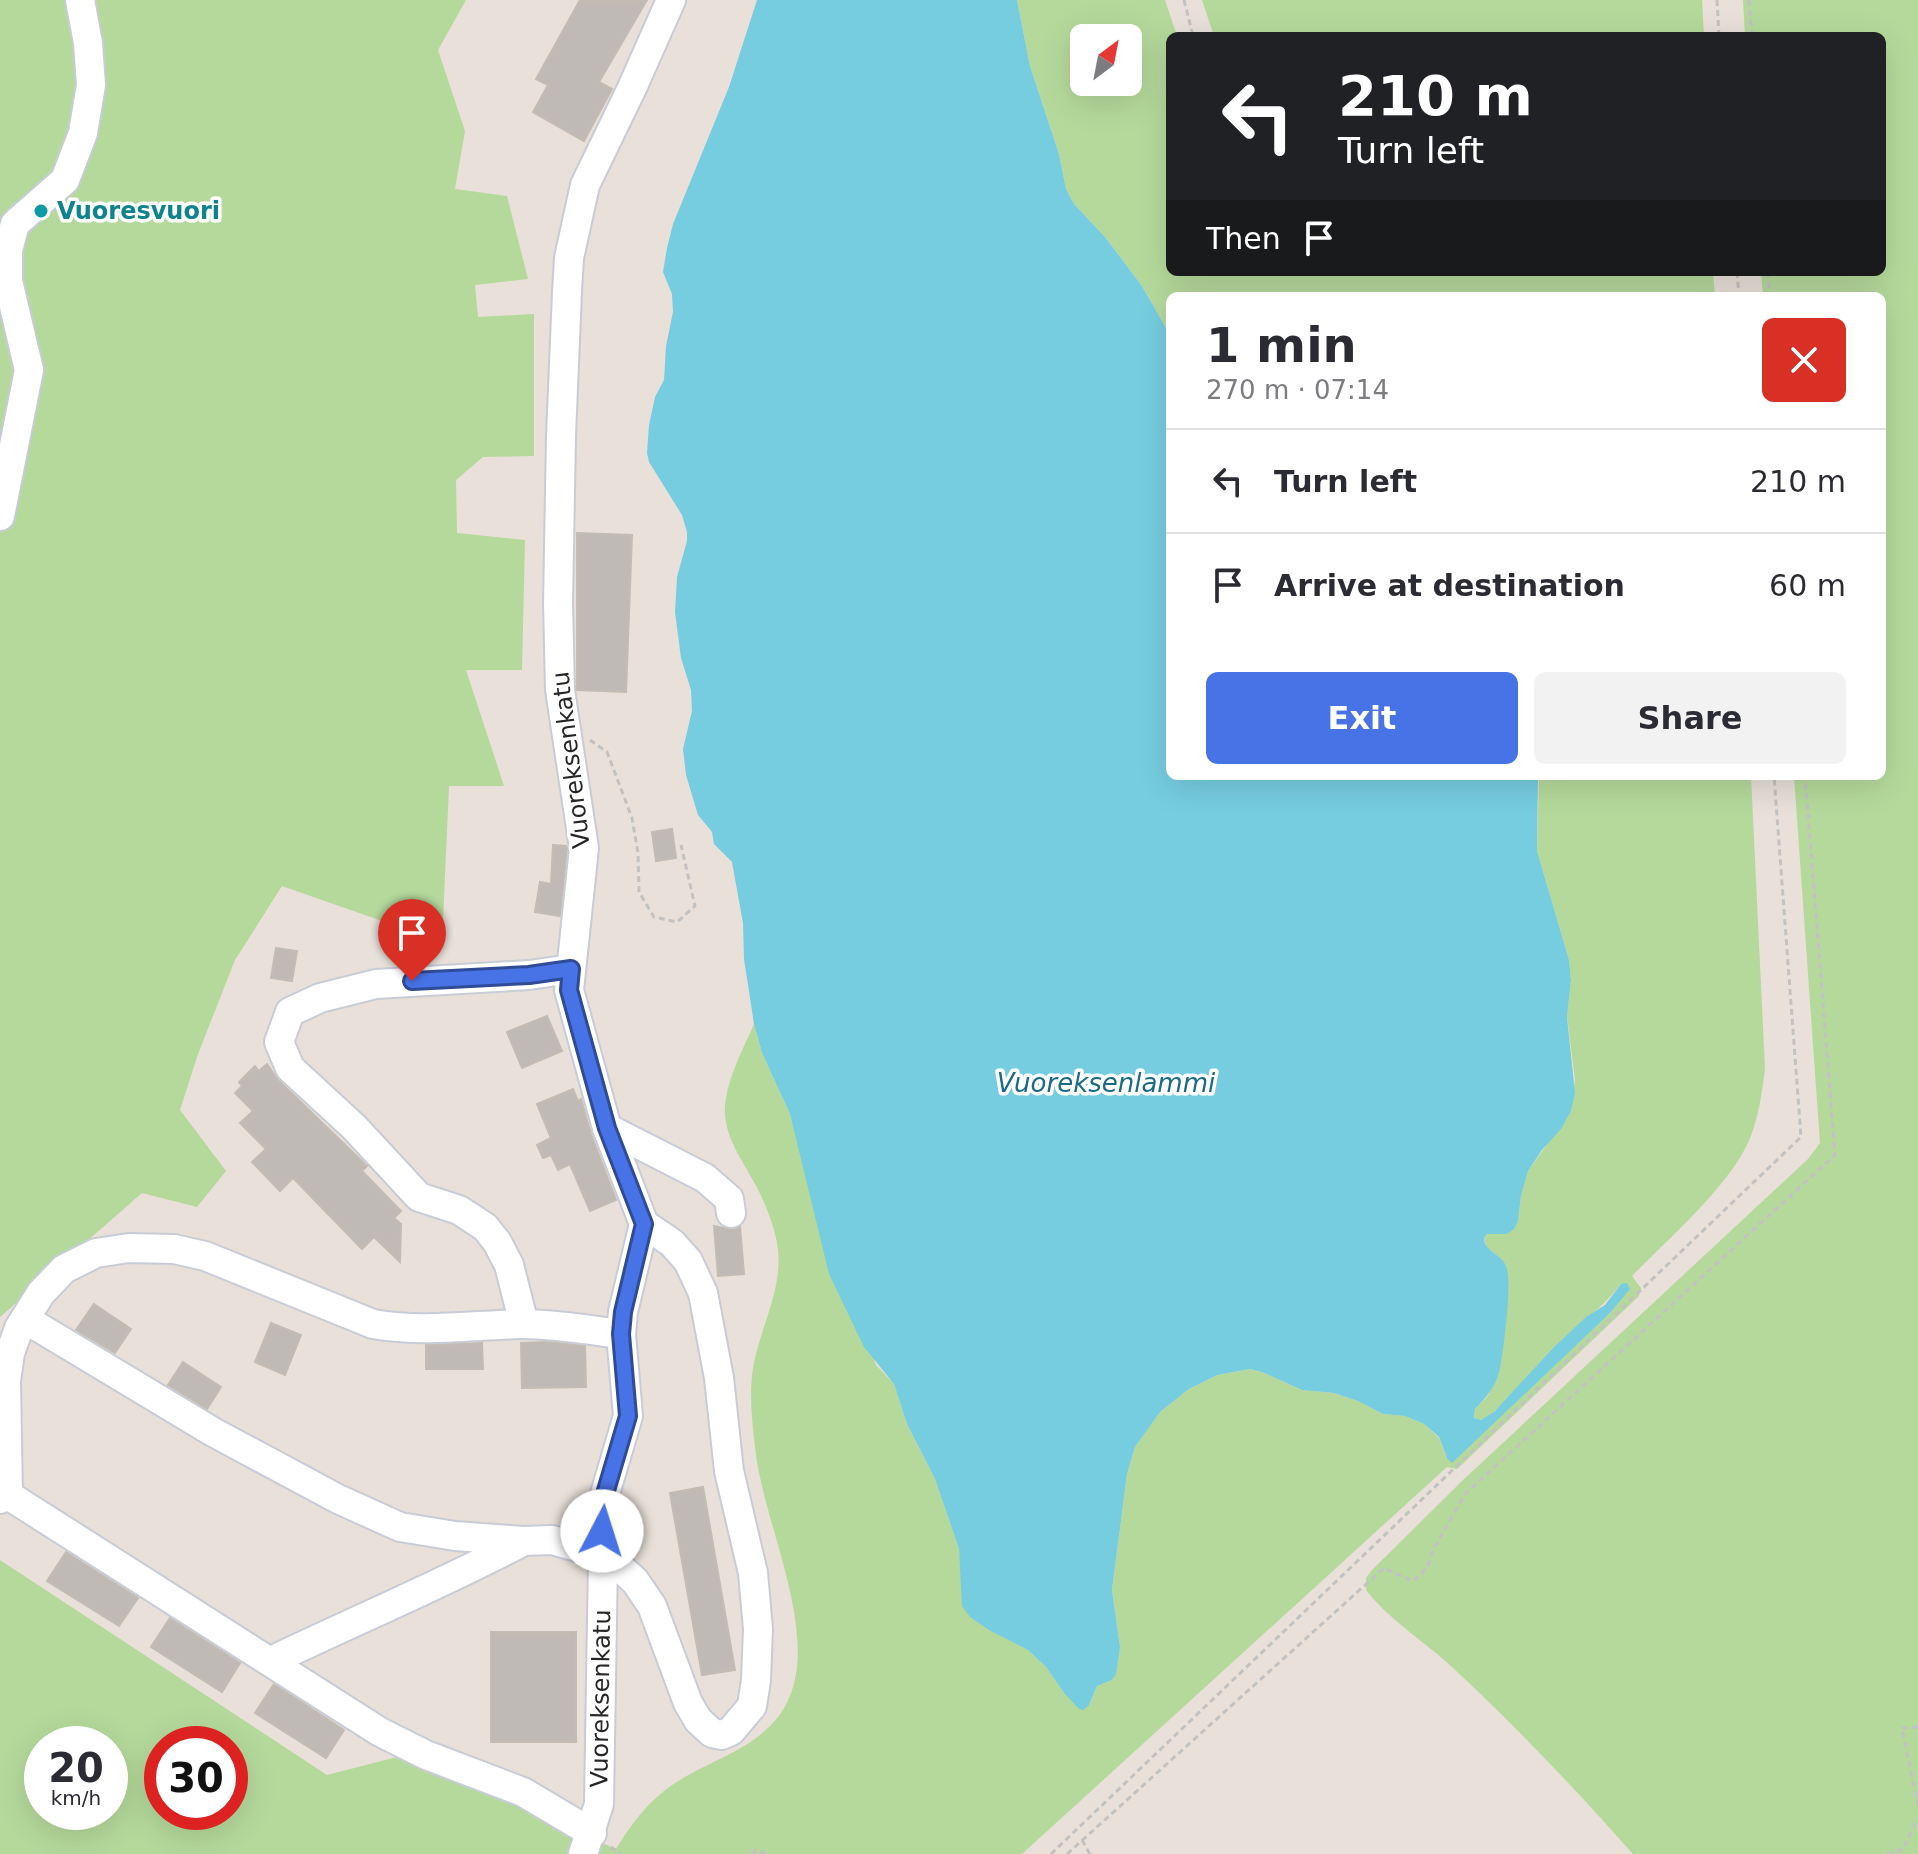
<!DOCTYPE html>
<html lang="en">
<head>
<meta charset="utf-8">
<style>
  :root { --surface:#fff; --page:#f2f2f3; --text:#2b2b33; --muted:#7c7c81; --line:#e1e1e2; --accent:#4873e6 }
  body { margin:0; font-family:"DejaVu Sans",sans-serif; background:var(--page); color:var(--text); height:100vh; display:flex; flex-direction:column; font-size:30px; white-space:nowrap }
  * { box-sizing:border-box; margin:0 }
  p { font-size:26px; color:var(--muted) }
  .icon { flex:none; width:44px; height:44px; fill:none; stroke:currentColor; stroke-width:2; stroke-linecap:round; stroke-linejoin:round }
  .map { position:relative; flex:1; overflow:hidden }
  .sheet { position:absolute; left:1166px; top:292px; width:720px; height:488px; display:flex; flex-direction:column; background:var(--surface); border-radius:12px; box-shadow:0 8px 32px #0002 }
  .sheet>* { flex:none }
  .hud { position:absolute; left:1166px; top:32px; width:720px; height:244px; border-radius:12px; box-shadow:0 8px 32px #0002; background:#202124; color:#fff; overflow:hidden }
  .needle { width:52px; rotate:32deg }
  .buttons { position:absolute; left:1070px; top:24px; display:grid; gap:16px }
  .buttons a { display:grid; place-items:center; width:72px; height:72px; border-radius:12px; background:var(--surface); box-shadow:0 8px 32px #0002; font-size:40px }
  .speed { position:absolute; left:24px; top:1726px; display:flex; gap:16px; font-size:40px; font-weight:700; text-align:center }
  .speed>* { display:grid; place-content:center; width:104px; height:104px; border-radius:50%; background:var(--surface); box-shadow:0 8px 32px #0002; line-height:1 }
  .speed small { font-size:20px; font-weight:400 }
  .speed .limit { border:12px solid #d22; background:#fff; color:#111 }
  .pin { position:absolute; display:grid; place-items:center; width:68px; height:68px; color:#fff; margin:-82px -34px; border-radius:50% 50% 50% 0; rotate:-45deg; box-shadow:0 0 8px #0007 }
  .pin .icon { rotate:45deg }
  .me { position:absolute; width:88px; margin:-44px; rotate:5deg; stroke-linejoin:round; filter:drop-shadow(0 0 6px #0008) }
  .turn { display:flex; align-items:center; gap:28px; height:168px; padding:0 40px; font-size:36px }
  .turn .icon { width:104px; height:104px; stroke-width:2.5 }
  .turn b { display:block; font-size:56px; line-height:68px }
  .then { display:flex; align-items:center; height:76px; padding:0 40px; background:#0003; gap:16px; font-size:30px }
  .round { display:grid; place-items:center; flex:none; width:84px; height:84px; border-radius:12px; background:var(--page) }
  .headline { display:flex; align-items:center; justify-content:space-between; height:136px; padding:0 40px }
  h1 { font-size:48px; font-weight:800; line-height:60px }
  .cta { display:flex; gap:16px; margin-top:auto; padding:16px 40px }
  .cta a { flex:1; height:92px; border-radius:12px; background:var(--accent); color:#fff; font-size:32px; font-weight:800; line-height:92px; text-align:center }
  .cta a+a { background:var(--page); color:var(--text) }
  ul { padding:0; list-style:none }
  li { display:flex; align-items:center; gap:24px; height:104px; padding:0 40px; border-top:2px solid var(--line) }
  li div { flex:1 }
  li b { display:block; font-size:30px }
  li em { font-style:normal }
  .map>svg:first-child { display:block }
  .green { fill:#b5d99b; fill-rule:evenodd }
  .water { fill:#76cde0 }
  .building { fill:#c0bab6; stroke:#c3bcb3; stroke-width:2 }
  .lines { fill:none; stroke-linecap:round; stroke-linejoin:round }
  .minor-casing { stroke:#c8ccd7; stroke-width:32 }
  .path { stroke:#c2c2c2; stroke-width:3; stroke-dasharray:6 4; stroke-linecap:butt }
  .minor { stroke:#fff; stroke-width:28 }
  .route-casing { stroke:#2f4b96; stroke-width:20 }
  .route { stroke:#4873e6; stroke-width:14 }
  .culture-dot { fill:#0f9aa8; stroke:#fff; stroke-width:3 }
  .labels { text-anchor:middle; stroke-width:7; stroke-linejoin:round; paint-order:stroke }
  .culture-label { font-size:24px; font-weight:bold; fill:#0d838f; stroke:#fff; text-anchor:start }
  .street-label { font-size:24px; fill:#262626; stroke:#fff }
  .water-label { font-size:26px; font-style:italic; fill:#1a6b87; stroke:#fff }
</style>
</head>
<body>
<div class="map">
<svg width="1918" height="1854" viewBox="0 0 1918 1854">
  <rect width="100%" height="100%" fill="#e8e0d9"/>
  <path class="green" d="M 0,0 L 466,0 L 438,50 L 465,131 L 455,189 L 507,196 L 528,279 L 475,285 L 478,317 L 534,314 L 534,456 L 483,457 L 456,480 L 457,533 L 525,540 L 522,670 L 466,670 L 504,786 L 449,786 L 442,942 L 282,886 L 235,960 L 198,1054 L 180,1110 L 226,1171 L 197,1207 L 142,1193 L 0,1317 Z
    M 1017,0 L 1165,0 L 1177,36 L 1170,36 L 1170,272 L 1713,272 L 1715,296 L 1170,296 L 1170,335 L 1142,286 L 1105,237 L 1074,204 L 1066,189 L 1059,154 L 1030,66 ZM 1084,38 L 1128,38 L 1128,82 L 1084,82 Z
    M 1202,0 L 1702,0 L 1704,36 L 1214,36 Z
    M 1743,0 L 1918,0 L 1918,1854 L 1633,1854 C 1576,1790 1516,1726 1453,1668 C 1425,1641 1391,1622 1366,1590 L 1366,1578 L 1372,1570 L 1463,1480 L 1808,1159 L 1820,1143 L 1794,776 L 1882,776 L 1882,296 L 1763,296 L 1761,272 L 1882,272 L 1882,36 L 1745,36 Z
    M 1539,776 L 1751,776 L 1765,1069 C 1762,1092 1759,1114 1751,1136 C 1733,1183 1668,1239 1632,1276 L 1641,1288 L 1639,1296 L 1457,1469 L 1447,1467 L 1022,1854 L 0,1854 L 0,1560 L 327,1775 L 405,1755 L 616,1849 C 627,1831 641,1811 657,1797 C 699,1758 766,1754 790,1696 C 818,1627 762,1520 755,1447 C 752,1420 749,1395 753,1368 C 760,1325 787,1284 776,1238 C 772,1220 763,1198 754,1182 C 739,1155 720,1130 726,1098 C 730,1073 744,1047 754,1024 L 762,1053 L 790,1114 L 803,1162 L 876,1365 L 894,1384 L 907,1424 L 935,1479 L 959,1549 L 961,1569 L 1013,1641 L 1028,1650 L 1046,1667 L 1064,1693 L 1089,1705 L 1097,1686 L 1112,1680 L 1120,1647 L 1112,1590 L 1127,1474 L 1135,1447 L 1160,1412 L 1189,1389 L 1217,1375 L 1250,1369 L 1262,1372 L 1302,1390 L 1334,1393 L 1358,1401 L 1383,1414 L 1405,1416 L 1424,1424 L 1439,1438 L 1447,1458 L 1609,1314 L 1621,1284 C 1601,1310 1575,1326 1552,1349 C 1535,1367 1501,1413 1480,1420 L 1474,1418 L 1475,1409 L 1487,1397 L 1499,1374 L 1500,1258 L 1487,1248 L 1484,1238 L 1487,1234 L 1507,1234 L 1518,1221 L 1521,1196 L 1528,1171 L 1571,1111 L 1575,1080 L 1567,1016 L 1571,980 L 1569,960 L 1537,851 ZM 42,1744 L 110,1744 L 110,1812 L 42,1812 ZM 162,1744 L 230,1744 L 230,1812 L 162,1812 Z"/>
  <path class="water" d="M 757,0 L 1017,0 L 1030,66 L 1059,154 L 1066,189 L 1074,204 L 1105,237 L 1142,286 L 1170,335 L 1170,776 L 1538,776 L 1537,851 L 1569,960 L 1571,980 L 1567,1017 L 1575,1093 L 1571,1111 L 1561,1129 L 1542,1150 L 1528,1171 L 1521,1196 L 1518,1221 L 1514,1229 L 1507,1234 L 1487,1234 L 1484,1238 C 1485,1253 1501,1253 1506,1266 C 1513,1281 1503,1355 1499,1373 C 1495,1387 1485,1399 1475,1409 L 1474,1418 L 1481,1420 L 1495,1411 L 1553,1348 L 1586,1317 L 1605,1305 L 1621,1284 L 1627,1283 L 1630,1289 L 1609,1314 L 1452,1463 L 1447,1458 L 1439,1437 L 1424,1424 L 1405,1416 L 1383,1414 L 1358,1401 L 1334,1393 L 1302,1390 L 1262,1372 L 1250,1369 L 1217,1375 L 1189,1389 L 1160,1412 L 1135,1447 L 1127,1474 L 1112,1590 L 1120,1647 L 1116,1674 L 1112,1680 L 1097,1686 L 1089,1705 L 1083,1710 L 1079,1709 L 1064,1693 L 1046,1667 L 1028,1650 L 989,1630 L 970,1617 L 962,1606 L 959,1549 L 935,1479 L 907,1424 L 894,1384 L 864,1347 L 829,1274 L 790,1114 L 762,1053 L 754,1024 L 744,959 L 743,923 L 732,862 L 714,844 L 712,832 L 698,815 L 686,775 L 683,749 L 692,711 L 691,690 L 681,658 L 675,612 L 677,577 L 687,541 L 687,532 L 682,515 L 649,462 L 647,453 L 649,425 L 655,397 L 664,380 L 666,346 L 673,312 L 672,294 L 663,272 L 667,248 L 673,224 L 729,87 Z"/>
  <path class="building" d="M 580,0 L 647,0 L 599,82 L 612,89 L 584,141 L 533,112 L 548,85 L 536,79 Z
    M 577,533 L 632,535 L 626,692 L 577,690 Z
    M 672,829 L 676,858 L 656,861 L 652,832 Z
    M 553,845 L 566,846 L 567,848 L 560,916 L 535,912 L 540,882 L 551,884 Z
    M 276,948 L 297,951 L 292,981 L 271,978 Z
    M 547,1016 L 562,1051 L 522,1068 L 507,1032 Z
    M 267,1064 L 278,1080 L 367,1166 L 362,1171 L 401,1211 L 394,1218 L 401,1224 L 400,1262 L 374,1237 L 362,1249 L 293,1178 L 280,1191 L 252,1162 L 266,1149 L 240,1123 L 253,1111 L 235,1093 L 242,1086 L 239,1082 L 255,1066 L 259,1071 Z
    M 573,1089 L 578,1101 L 581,1099 L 591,1134 L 616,1200 L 590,1211 L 570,1164 L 558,1170 L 551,1155 L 543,1158 L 537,1145 L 551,1138 L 537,1104 Z
    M 714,1226 L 733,1230 L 740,1227 L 744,1274 L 718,1276 Z
    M 94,1304 L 131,1329 L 115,1353 L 76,1330 Z
    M 271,1323 L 301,1335 L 285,1375 L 255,1362 Z
    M 548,1342 L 585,1346 L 586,1387 L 522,1388 L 521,1343 Z
    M 482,1343 L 483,1369 L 426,1369 L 426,1345 Z
    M 183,1362 L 221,1387 L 207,1409 L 168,1385 Z
    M 703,1487 L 735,1670 L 702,1675 L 670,1493 Z
    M 66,1552 L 138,1598 L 119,1626 L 47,1581 Z
    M 170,1618 L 240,1663 L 222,1692 L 151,1647 Z
    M 491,1632 L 576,1632 L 576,1742 L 491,1742 Z
    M 274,1684 L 344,1730 L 326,1758 L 255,1713 Z"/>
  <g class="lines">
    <g class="minor-casing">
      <g id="minor">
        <path d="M 0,516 L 29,370 L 8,281 L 8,250 L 15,224 L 65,180 L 83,133 L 91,85 L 88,43 L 80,0"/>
        <path d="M 607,1128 L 705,1178 L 729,1199 L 731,1213"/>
        <path d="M 25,1319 L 213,1432 L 338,1499 L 400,1527 L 455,1536 L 523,1541 L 552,1540 L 588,1550 L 615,1563 L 635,1581 L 652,1606 L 688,1703 L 698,1720 L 712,1733 L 722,1735 L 731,1731 L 752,1706 L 756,1680 L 758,1629 L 753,1573 L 729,1471 L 719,1378 L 703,1293 L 688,1261 L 672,1243 L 644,1224"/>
        <path d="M 524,1324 L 509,1265 L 497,1242 L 485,1227 L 459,1210 L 419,1197 L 354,1127 L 290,1068 L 279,1042 L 290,1012 L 320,998 L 376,984 L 529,975 L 571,969"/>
        <path d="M 8,1495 L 6,1381 L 10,1353 L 19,1328 L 41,1293 L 64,1269 L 96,1253 L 129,1248 L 174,1249 L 205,1256 L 373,1324 C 423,1333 472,1325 522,1324 C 555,1324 589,1330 621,1334"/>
        <path d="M 0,1499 L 8,1495 L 380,1732 L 426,1755 L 523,1792 L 592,1833"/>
        <path d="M 271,1661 C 354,1621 440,1585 522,1542"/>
        <path id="s1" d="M 583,1854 L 599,1804 L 603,1557 L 602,1504 L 628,1416 L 621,1334 L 623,1312 L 644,1224 L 607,1128 L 569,990 L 584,848 L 560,690 L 558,603 L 561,436 L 567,292 L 569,258 L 585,185 L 632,88 L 671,0"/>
      </g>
    </g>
    <path class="path" d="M 1184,0 L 1193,36
      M 1717,0 L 1719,36
      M 1749,0 L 1752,36
      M 1737,272 L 1739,296
      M 1768,272 L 1770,296
      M 590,740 L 607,752 L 632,818 L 638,853 L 639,892 L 654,917 L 677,922 L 695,906 L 681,845
      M 1918,1727 L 1902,1728 L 1918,1806
      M 1082,1840 L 1090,1854
      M 611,1847 L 621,1854
      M 752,1854 L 756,1850 L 767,1854
      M 1051,1854 L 1801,1137 L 1774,776
      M 1067,1854 L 1384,1568 L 1413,1581 L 1427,1568 L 1433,1550 L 1465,1494 L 1835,1155 L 1805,776
      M 1887,1854 L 1903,1849 L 1918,1818"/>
    <use href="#minor" class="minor"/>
  </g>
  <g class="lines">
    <g class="route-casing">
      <path id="route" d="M 412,981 L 529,975 L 571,969 L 569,990 L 607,1128 L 644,1224 L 623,1312 L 621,1334 L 628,1416 L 602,1504 L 602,1531"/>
    </g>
    <use href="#route" class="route"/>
  </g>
  <circle class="culture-dot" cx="41" cy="211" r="8"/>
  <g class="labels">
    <g class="culture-label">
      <text x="57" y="219">Vuoresvuori</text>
    </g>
    <g class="street-label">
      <text transform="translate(571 760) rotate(-97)" y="8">Vuoreksenkatu</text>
      <text dy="8" stroke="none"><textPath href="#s1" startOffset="158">Vuoreksenkatu</textPath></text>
    </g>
    <g class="water-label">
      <text x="1106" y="1092">Vuoreksenlammi</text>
    </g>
  </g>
</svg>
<div class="buttons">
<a><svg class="needle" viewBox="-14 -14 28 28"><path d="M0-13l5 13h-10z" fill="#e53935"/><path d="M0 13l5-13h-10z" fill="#7c7c81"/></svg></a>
</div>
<div class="speed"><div>20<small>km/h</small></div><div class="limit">30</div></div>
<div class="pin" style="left:412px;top:981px;background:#d93025"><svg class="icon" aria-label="arrive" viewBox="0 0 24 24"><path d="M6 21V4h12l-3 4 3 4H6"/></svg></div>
<svg class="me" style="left:602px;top:1531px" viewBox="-20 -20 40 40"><circle r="19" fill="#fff"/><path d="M0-13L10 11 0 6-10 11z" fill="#4873e6"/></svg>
<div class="hud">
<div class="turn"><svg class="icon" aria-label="left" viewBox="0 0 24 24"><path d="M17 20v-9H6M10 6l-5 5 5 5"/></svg><div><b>210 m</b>Turn left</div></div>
<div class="then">Then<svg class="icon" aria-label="arrive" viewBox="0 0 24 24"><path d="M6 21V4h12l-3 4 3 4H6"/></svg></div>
</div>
<section class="sheet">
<div class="headline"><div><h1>1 min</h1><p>270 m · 07:14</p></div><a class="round" style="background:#d93025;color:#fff"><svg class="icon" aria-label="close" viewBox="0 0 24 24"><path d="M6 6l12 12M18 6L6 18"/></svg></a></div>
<ul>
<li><svg class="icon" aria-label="left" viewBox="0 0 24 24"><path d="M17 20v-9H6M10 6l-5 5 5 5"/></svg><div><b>Turn left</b></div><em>210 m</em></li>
<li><svg class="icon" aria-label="arrive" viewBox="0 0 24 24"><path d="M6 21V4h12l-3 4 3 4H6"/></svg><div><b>Arrive at destination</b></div><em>60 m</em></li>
</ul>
<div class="cta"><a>Exit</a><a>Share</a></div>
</section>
</div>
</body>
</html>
